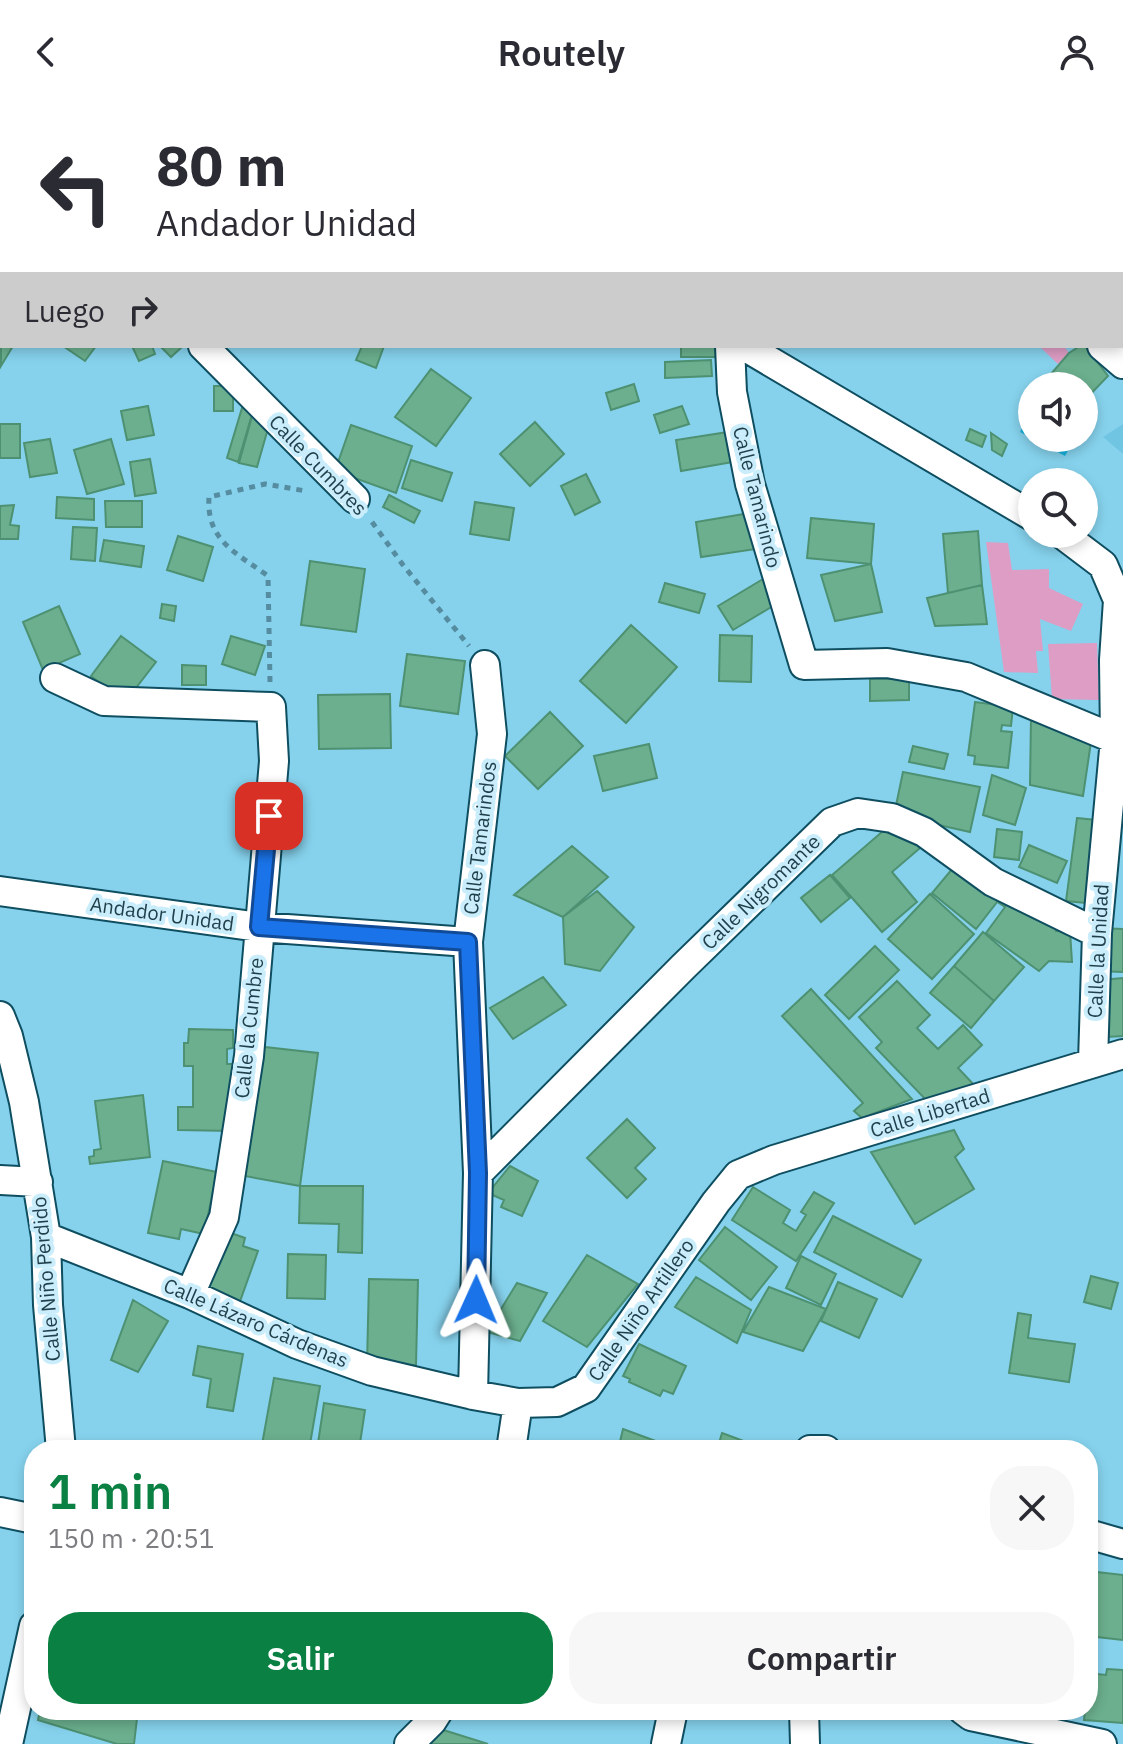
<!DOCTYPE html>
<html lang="es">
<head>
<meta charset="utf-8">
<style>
  :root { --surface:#fff; --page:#f7f7f7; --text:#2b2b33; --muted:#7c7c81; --accent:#0b8043 }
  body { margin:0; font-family:"IBM Plex Sans",sans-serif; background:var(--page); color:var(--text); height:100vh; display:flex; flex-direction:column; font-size:30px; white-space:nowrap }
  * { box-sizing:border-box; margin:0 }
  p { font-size:26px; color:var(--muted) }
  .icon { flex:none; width:44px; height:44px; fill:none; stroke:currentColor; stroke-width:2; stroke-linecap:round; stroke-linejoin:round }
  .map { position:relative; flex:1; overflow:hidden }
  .sheet { position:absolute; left:24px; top:1336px; width:1074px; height:280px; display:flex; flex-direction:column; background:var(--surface); border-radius:32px; box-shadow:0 4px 12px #0003 }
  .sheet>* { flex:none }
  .top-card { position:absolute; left:0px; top:0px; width:1124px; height:244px; box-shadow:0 4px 12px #0003; background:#fff; color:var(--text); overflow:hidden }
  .buttons { position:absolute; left:1018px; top:268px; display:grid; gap:16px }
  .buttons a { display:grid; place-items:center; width:80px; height:80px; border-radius:50%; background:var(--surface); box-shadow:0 4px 12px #0003; font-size:40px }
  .pin { position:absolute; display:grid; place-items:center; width:68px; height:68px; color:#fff; margin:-34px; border-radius:16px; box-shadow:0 4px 12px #0006 }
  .me { position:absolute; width:88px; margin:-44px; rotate:1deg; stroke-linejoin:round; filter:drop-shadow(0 0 6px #0008) }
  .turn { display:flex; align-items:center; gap:28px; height:168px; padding:0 24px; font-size:36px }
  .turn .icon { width:104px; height:104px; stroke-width:2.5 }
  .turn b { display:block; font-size:56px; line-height:68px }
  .then { display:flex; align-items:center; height:76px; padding:0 24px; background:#0003; gap:16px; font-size:30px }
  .round { display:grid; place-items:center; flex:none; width:84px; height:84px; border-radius:32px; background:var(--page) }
  .head { display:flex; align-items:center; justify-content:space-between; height:136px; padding:0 24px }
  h1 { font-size:48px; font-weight:600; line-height:60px; color:var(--accent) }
  .primary-button { display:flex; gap:16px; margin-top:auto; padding:16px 24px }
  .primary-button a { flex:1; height:92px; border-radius:32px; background:var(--accent); color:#fff; font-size:32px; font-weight:600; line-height:92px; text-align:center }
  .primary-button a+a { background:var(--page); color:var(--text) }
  header { display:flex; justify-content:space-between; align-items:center; height:104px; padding:0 24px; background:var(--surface); font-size:36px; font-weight:600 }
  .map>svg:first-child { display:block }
  .built { fill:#70c5e3 }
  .green { fill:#de9dc4 }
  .water { fill:#17b5df }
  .building { fill:#6baf8e; stroke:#4d9172; stroke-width:2 }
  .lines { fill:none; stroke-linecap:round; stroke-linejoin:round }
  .street-casing { stroke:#0e4e60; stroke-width:32 }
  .path { stroke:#558ca0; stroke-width:5; stroke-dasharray:6 6; stroke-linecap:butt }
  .street { stroke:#fff; stroke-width:28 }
  .route-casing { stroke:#114b97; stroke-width:20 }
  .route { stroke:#1a73e8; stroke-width:14 }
  .labels { text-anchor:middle; stroke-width:8; stroke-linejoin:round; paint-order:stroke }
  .street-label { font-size:20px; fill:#1f3f4a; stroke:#c9edfb }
</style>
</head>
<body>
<header><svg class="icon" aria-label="back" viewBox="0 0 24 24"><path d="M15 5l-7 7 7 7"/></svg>Routely<svg class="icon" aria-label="person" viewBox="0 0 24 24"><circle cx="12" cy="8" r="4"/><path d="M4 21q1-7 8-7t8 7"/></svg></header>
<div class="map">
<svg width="1123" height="1640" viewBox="0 0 1123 1640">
  <rect width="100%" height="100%" fill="#86d2ed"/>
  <path class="built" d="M 1123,320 L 1123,350 L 1103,333 Z"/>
  <path class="green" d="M 1039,242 L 1064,242 L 1069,249 L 1058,260 Z
    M 986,438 L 1008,439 L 1012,466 L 1049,465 L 1049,484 L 1083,500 L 1071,527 L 1040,515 L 1043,547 L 1036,547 L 1038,569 L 1004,568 Z
    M 1097,539 L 1099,596 L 1052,595 L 1048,540 Z"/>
  <path class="water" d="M 1032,306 L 1032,334 L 1075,334 L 1065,352 L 1020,328 Z"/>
  <path class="building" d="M 0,0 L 25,0 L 25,1 L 2,2 L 0,16 Z
    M 211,0 L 283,0 L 281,2 Z
    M 552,0 L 595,0 L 594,2 Z
    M 1094,0 L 1123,0 L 1123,49 L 1122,2 L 1093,2 Z
    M 1,230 L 2,242 L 13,242 L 1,262 Z
    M 63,242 L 96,242 L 85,257 Z
    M 132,242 L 152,242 L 155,250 L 139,257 Z
    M 160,242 L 183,242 L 171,253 Z
    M 362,242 L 384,242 L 376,264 L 356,256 Z
    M 681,242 L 718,242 L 717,253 L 681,253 Z
    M 1080,242 L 1085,242 L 1108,272 L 1084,297 L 1084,282 L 1051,282 L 1045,277 L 1069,249 Z
    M 711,256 L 712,272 L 665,274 L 665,258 Z
    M 431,265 L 471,294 L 436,342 L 395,313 Z
    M 634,280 L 639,297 L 611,306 L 606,289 Z
    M 214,282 L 233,282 L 233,307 L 214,307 Z
    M 148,302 L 154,331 L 127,336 L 121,307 Z
    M 682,302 L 689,320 L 660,329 L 654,311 Z
    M 242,304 L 253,307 L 238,358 L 227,354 Z
    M 253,309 L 271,314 L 257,363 L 239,359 Z
    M 535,318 L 564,350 L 530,382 L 500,350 Z
    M 0,320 L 20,320 L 20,354 L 0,354 Z
    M 351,321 L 412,342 L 396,389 L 335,367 Z
    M 970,325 L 986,332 L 982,343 L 966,336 Z
    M 728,328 L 733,358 L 681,367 L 676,336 Z
    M 991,329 L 1007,340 L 1002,352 L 992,346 Z
    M 50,335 L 57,369 L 30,373 L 24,339 Z
    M 111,335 L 124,380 L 87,390 L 74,346 Z
    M 150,355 L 156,389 L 135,392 L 130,358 Z
    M 411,356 L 452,369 L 442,397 L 402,384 Z
    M 586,370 L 600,398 L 575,411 L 561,382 Z
    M 389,391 L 420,407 L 414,419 L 383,403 Z
    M 57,393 L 94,395 L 94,416 L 56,414 Z
    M 105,397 L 142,397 L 142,423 L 106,423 Z
    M 475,398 L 514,404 L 509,436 L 470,430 Z
    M 14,401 L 10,421 L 19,422 L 18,435 L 0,435 L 0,402 Z
    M 750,409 L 756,445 L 701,453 L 696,418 Z
    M 811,414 L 874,420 L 871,460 L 807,454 Z
    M 73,423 L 97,424 L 95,457 L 71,455 Z
    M 978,427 L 982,481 L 948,489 L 943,430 Z
    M 178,432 L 213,443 L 203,477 L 167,466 Z
    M 104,436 L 144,442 L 141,463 L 100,457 Z
    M 310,457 L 365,465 L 356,528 L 301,521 Z
    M 871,460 L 882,508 L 835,517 L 821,471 Z
    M 763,475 L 778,499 L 733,526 L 718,502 Z
    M 665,479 L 705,490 L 699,509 L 659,498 Z
    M 982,481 L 987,520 L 935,522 L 927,494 Z
    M 162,500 L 176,502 L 174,517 L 160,514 Z
    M 59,502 L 80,550 L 43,566 L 23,518 Z
    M 631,521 L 677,563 L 626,619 L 580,577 Z
    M 720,531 L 752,532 L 751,578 L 719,577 Z
    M 121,532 L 156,558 L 125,598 L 91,572 Z
    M 231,532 L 265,542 L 255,571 L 222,560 Z
    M 407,550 L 465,557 L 458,610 L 400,602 Z
    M 182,561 L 206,562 L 206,581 L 182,581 Z
    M 870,575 L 909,575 L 909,596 L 870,597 Z
    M 390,590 L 391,644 L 319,645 L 318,591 Z
    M 975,598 L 1013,603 L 1011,622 L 1002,621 L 1001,627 L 1012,628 L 1008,664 L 974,660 L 975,652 L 968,651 Z
    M 550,608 L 583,642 L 538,685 L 505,652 Z
    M 1031,613 L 1091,638 L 1083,692 L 1030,681 Z
    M 649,640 L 657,674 L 603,687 L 594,652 Z
    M 913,642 L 948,650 L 944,665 L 909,658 Z
    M 903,668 L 980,683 L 970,728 L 894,711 Z
    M 992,671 L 1026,684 L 1015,721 L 983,711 Z
    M 1077,714 L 1106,717 L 1096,800 L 1066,797 Z
    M 997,725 L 1022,728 L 1019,756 L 994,753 Z
    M 883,727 L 927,738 L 892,768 L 917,798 L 882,828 L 832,771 Z
    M 1029,741 L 1067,757 L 1057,779 L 1019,763 Z
    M 572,742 L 608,773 L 563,813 L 514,791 Z
    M 958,758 L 1001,793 L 976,825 L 932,789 Z
    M 830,771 L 850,794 L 821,818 L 801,794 Z
    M 597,787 L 634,823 L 600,867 L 565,860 L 563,813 Z
    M 1007,788 L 1055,822 L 1056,827 L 1070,827 L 1072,858 L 1049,857 L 1039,867 L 986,829 L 1005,803 L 999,799 Z
    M 930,790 L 974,830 L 932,875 L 888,835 Z
    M 1099,824 L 1123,825 L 1123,868 L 1097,867 Z
    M 983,828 L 1024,863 L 994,897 L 954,862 Z
    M 875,842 L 899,866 L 849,915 L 825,891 Z
    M 954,862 L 994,897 L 971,924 L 930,889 Z
    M 543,873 L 566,901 L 513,935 L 490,904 Z
    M 1123,874 L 1123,932 L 1107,933 L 1102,876 Z
    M 897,877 L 930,911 L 917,924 L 938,945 L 963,921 L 982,941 L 958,964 L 977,984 L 927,997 L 876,944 L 882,938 L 859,913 Z
    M 811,885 L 912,995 L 862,1014 L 854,1007 L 863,999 L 782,912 Z
    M 189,925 L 233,926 L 233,944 L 227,945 L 227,960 L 238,960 L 232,1027 L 178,1026 L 178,1003 L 193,1003 L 193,962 L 184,962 L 184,939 L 188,939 Z
    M 256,942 L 318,949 L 300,1082 L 239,1071 Z
    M 143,991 L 150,1053 L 90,1060 L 89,1053 L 94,1052 L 94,1046 L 101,1045 L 95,997 Z
    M 627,1015 L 655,1044 L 635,1064 L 646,1075 L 627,1094 L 587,1054 Z
    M 954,1026 L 964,1045 L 955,1053 L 974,1085 L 915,1120 L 871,1048 Z
    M 163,1057 L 217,1068 L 204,1130 L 181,1125 L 179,1135 L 148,1129 Z
    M 510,1062 L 538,1077 L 522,1112 L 501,1103 L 504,1096 L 488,1089 Z
    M 300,1082 L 363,1082 L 362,1149 L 338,1148 L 339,1120 L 299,1119 Z
    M 753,1083 L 790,1106 L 783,1119 L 796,1127 L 806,1111 L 801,1108 L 814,1088 L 834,1099 L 796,1157 L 732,1116 Z
    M 833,1112 L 921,1156 L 902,1193 L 814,1148 Z
    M 725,1123 L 777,1163 L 751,1196 L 699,1156 Z
    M 228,1128 L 245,1134 L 243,1142 L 258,1147 L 238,1203 L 206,1191 Z
    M 288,1150 L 326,1151 L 325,1195 L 287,1194 Z
    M 587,1151 L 638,1180 L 587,1243 L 543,1217 Z
    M 801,1152 L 836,1170 L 821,1201 L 786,1184 Z
    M 1091,1172 L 1118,1179 L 1111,1205 L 1084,1198 Z
    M 696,1173 L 751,1206 L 737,1239 L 675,1203 Z
    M 369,1175 L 418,1176 L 416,1261 L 367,1260 Z
    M 838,1178 L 877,1195 L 859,1234 L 821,1217 Z
    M 517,1179 L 547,1189 L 520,1237 L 487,1228 Z
    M 769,1183 L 826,1205 L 803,1247 L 743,1228 Z
    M 133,1196 L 168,1217 L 138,1268 L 111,1256 Z
    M 1018,1209 L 1031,1211 L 1028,1234 L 1075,1240 L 1069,1278 L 1009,1269 Z
    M 639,1240 L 686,1262 L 673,1290 L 663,1286 L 660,1292 L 629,1278 L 630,1275 L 623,1272 Z
    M 198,1242 L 243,1250 L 233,1307 L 207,1303 L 211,1275 L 193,1271 Z
    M 274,1274 L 320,1282 L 309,1346 L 261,1346 Z
    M 324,1299 L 365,1306 L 359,1346 L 317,1346 Z
    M 623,1325 L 680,1346 L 618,1346 Z
    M 722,1329 L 760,1343 L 759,1346 L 717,1346 Z
    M 1088,1467 L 1123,1471 L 1123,1536 L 1088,1532 Z
    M 1107,1565 L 1123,1566 L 1123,1619 L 1084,1616 L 1085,1606 L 1088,1606 L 1088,1569 L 1106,1571 Z
    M 40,1606 L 138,1606 L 134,1640 L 117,1640 L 38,1616 Z
    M 613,1606 L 643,1606 L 642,1610 Z
    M 437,1624 L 488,1640 L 426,1640 Z"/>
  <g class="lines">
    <g class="street-casing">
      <path id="street" d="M 39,0 L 40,2
        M 303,0 L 305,2
        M 432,0 L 434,2
        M 769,0 L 770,2
        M 967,0 L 968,2
        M 1064,2 L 1066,0
        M 1122,57 L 1123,58
        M 0,204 L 2,204
        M 203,242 L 355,395
        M 730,242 L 732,288 L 750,380 L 804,561 L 887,559 L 966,573 L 1115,635
        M 744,242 L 1032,412
        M 1102,242 L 1123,260
        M 1062,430 L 1103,461 L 1118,496 L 1123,500
        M 55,574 L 104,597 L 271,603 L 274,657 L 249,952 L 224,1113 L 190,1190
        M 0,787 L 259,823 L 468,838
        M 0,912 L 8,932 L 24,998 L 46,1133 L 48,1201 L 61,1346
        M 1093,958 L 1097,829 L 1115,635 L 1114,556 L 1118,496
        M 478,1069 L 683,863 L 832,718 L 858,709 L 892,714 L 924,728 L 993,778 L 1097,829
        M 0,1076 L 38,1078
        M 46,1133 L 190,1190 L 297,1240 L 372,1267 L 473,1291 L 518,1299 L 557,1298 L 586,1284 L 716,1098 L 738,1071 L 774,1056 L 1123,950
        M 473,1291 L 478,1069 L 468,838 L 492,630 L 485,561
        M 511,1346 L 518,1299
        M 810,1346 L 826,1346
        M 0,1408 L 34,1415
        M 1088,1430 L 1123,1440
        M 804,1606 L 805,1640
        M 963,1606 L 971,1612 L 1102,1640
        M 8,1640 L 34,1522
        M 409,1640 L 432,1617 L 439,1606
        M 666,1640 L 673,1606"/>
    </g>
    <path class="path" d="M 372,418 L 403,461 L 469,542
      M 270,578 L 268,472 C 237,449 206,437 209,393 L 265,380 L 306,387"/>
    <use href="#street" class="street"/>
  </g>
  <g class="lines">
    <g class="route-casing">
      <path id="route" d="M 269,712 L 259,823 L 468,838 L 478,1069 L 476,1196"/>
    </g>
    <use href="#route" class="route"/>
  </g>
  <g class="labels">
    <g class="street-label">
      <text transform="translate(318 361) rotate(46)" y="7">Calle Cumbres</text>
      <text transform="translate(757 393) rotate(76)" y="7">Calle Tamarindo</text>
      <text transform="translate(480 734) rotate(-83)" y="7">Calle Tamarindos</text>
      <text transform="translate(761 788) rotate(-44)" y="7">Calle Nigromante</text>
      <text transform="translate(162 810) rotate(8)" y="7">Andador Unidad</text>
      <text transform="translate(1098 847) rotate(-87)" y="7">Calle la Unidad</text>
      <text transform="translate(249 924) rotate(-84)" y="7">Calle la Cumbre</text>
      <text transform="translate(930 1009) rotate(-17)" y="7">Calle Libertad</text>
      <text transform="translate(46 1175) rotate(-95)" y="7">Calle Niño Perdido</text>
      <text transform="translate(641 1206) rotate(-55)" y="7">Calle Niño Artillero</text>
      <text transform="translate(256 1219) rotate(23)" y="7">Calle Lázaro Cárdenas</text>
    </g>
  </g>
</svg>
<div class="buttons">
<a><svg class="icon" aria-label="sound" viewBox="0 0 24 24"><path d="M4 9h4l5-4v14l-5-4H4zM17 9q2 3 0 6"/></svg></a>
<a><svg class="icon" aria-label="search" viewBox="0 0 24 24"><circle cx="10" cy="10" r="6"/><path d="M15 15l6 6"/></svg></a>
</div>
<div class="pin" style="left:269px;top:712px;background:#d93025"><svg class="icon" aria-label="arrive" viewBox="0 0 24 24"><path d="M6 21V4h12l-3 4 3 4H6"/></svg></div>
<svg class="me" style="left:476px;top:1196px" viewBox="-20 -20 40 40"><path d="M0-17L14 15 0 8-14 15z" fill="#1a73e8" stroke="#fff" stroke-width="4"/></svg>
<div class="top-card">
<div class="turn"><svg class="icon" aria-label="left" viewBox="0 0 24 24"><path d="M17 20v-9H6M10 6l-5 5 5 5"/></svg><div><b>80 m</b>Andador Unidad</div></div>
<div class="then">Luego<svg class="icon" aria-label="right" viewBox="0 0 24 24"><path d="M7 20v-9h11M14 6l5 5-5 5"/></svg></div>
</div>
<section class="sheet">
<div class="head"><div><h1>1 min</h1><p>150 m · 20:51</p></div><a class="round"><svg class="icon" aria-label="close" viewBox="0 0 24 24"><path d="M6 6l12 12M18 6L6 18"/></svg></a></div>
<div class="primary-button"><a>Salir</a><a>Compartir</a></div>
</section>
</div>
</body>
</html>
